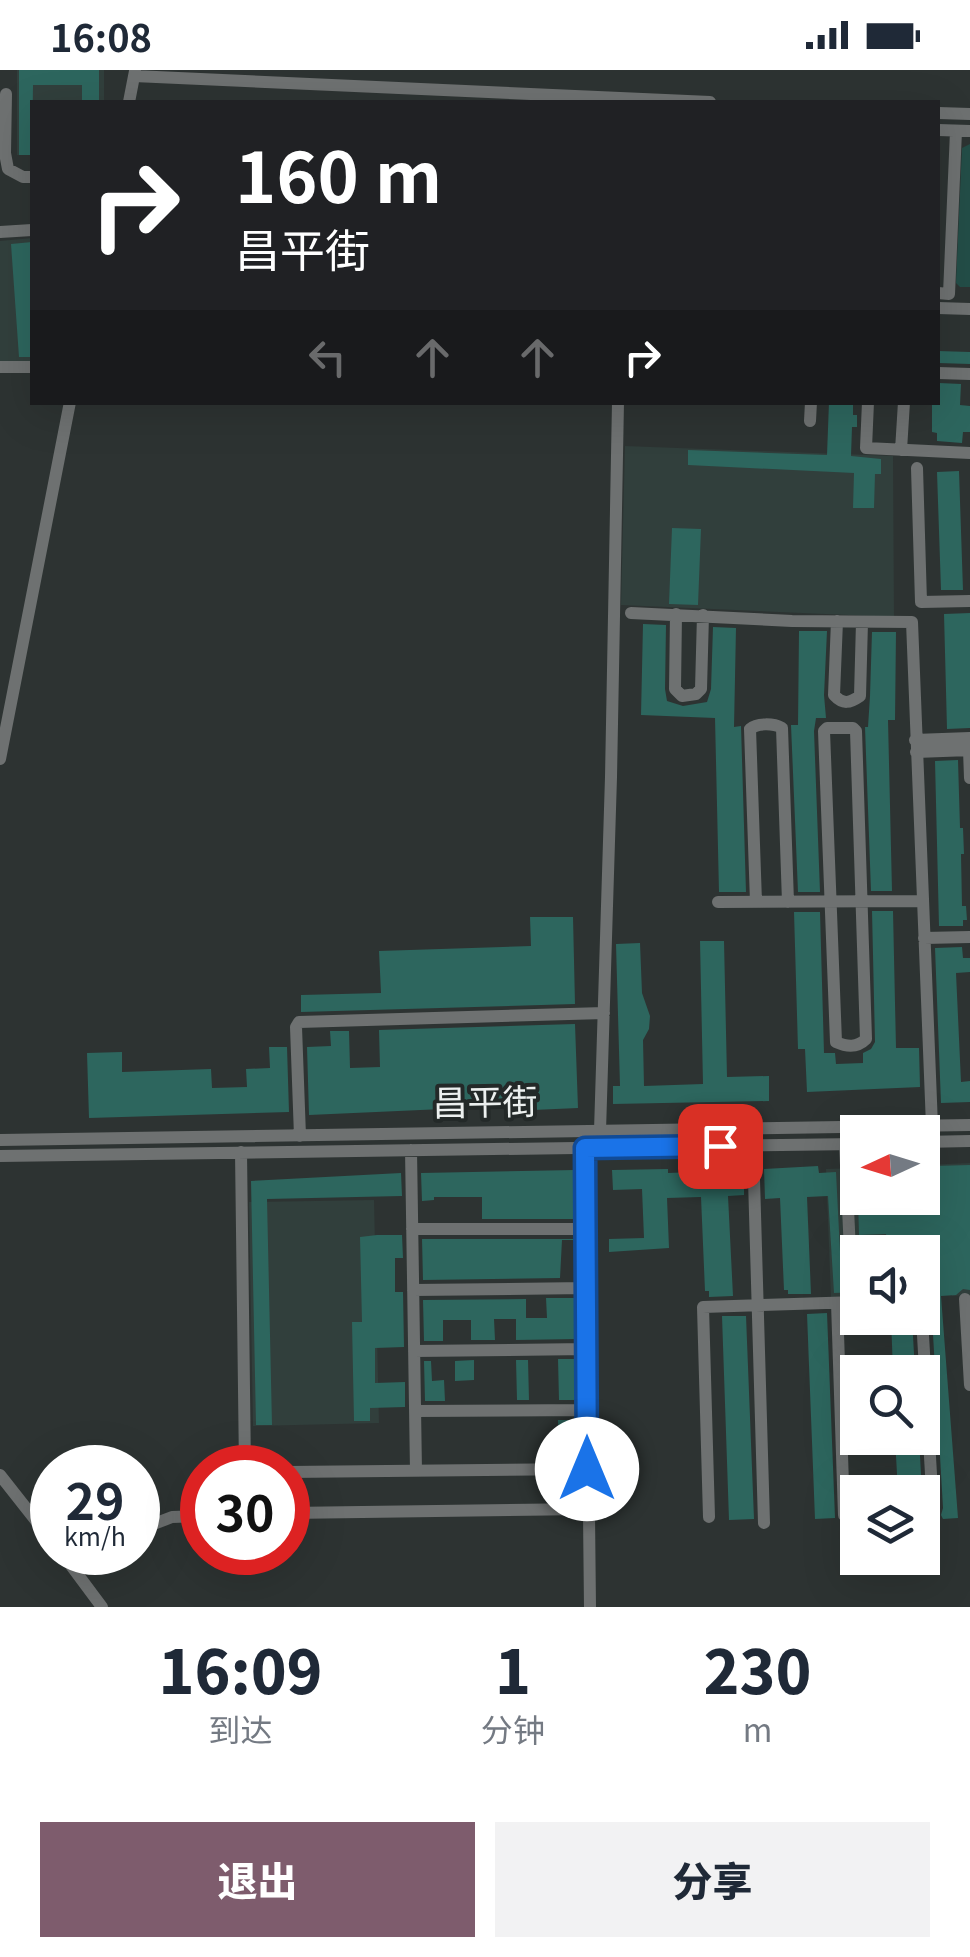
<!DOCTYPE html>
<html lang="zh">
<head>
<meta charset="utf-8">
<style>
  :root { --surface:#fff; --page:#f2f2f3; --text:#1f2937; --muted:#747a83; --accent:#7e5c6d }
  body { margin:0; font-family:Georgia,"Noto Sans SC",serif; background:var(--page); color:var(--text); height:100vh; display:flex; flex-direction:column; font-size:38px; white-space:nowrap }
  * { box-sizing:border-box; margin:0 }
  p { font-size:32px; color:var(--muted) }
  .icon { flex:none; width:55px; height:55px; fill:none; stroke:currentColor; stroke-width:2; stroke-linecap:round; stroke-linejoin:round }
  .map { position:relative; height:1537px; overflow:hidden }
  .drawer { display:flex; flex-direction:column; background:var(--surface); flex:1 }
  .drawer>* { flex:none }
  .top-card { position:absolute; left:30px; top:30px; width:910px; height:305px; border-radius:0px; box-shadow:0 10px 40px #0002; background:#202124; color:#fff; overflow:hidden }
  .needle { width:65px; rotate:266deg }
  .fabs { position:absolute; left:840px; top:1045px; display:grid; gap:20px }
  .fabs a { display:grid; place-items:center; width:100px; height:100px; border-radius:0px; background:var(--surface); box-shadow:0 10px 40px #0002; font-size:50px }
  .speed { position:absolute; left:30px; top:1375px; display:flex; gap:20px; font-size:50px; font-weight:700; text-align:center }
  .speed>* { display:grid; place-content:center; width:130px; height:130px; border-radius:50%; background:var(--surface); box-shadow:0 10px 40px #0002; line-height:1 }
  .speed small { font-size:25px; font-weight:400 }
  .speed .limit { border:15px solid #d22; background:#fff; color:#111 }
  .pin { position:absolute; display:grid; place-items:center; width:85px; height:85px; color:#fff; margin:-42px; border-radius:20px; box-shadow:0 5px 15px #0006 }
  .me { position:absolute; width:110px; margin:-55px; rotate:0deg; stroke-linejoin:round; filter:drop-shadow(0 0 8px #0008) }
  .turn { display:flex; align-items:center; gap:35px; height:210px; padding:0 40px; font-size:45px }
  .turn .icon { width:130px; height:130px; stroke-width:2.5 }
  .turn b { display:block; font-size:70px; line-height:85px }
  .lanes { display:flex; align-items:center; height:95px; padding:0 40px; background:#0003; justify-content:center; gap:50px; direction:ltr }
  .lanes .off { opacity:.35 }
  .eta { display:flex; justify-content:space-evenly; align-items:center; height:170px; text-align:center }
  .eta b { font-size:60px; font-weight:800; line-height:70px }
  .button { display:flex; gap:20px; margin-top:auto; padding:20px 40px }
  .button a { flex:1; height:115px; border-radius:0px; background:var(--accent); color:#fff; font-size:40px; font-weight:800; line-height:115px; text-align:center }
  .button a+a { background:var(--page); color:var(--text) }
  .status { display:flex; justify-content:space-between; align-items:center; height:70px; padding:0 50px; background:var(--surface); direction:ltr }
  .status svg { height:28px; fill:currentColor }
  .map>svg:first-child { display:block }
  .built { fill:#313f3c }
  .green { fill:#234d47 }
  .building { fill:#2d665e }
  .lines { fill:none; stroke-linecap:round; stroke-linejoin:round }
  .minor { stroke:#6e7171; stroke-width:12 }
  .route-casing { stroke:#114b97; stroke-width:25 }
  .route { stroke:#1a73e8; stroke-width:18 }
  .labels { text-anchor:middle; stroke-width:8; stroke-linejoin:round; paint-order:stroke }
  .street-label { font-size:35px; fill:#ecf0ef; stroke:#232928 }
</style>
</head>
<body>
<div class="status"><b>16:08</b><svg viewBox="0 0 49 12"><path d="M0 12V9h3v3zM5 12V6h3v6zM10 12V3h3v9zM15 12V0h3v12zM26 1h20v11H26zM47 4h2v5h-2z"/></svg></div>
<div class="map">
<svg width="970" height="1537" viewBox="0 0 970 1537">
  <rect width="100%" height="100%" fill="#2d3332"/>
  <path class="built" d="M 17,0 L 104,0 L 104,32 L 32,32 L 32,85 L 17,85 Z
    M 32,168 L 32,293 L 0,293 L 0,171 Z
    M 625,376 L 893,386 L 894,547 L 621,535 Z
    M 970,1093 L 970,1225 L 952,1226 L 951,1222 L 923,1224 L 922,1182 L 858,1182 L 857,1227 L 831,1228 L 826,1099 L 857,1098 L 858,1128 L 922,1128 L 923,1095 Z
    M 374,1130 L 379,1353 L 253,1356 L 249,1132 Z"/>
  <path class="green" d="M 970,74 L 970,217 L 960,217 L 956,213 L 962,78 Z"/>
  <path class="building" d="M 19,0 L 99,0 L 99,32 L 82,32 L 82,15 L 33,15 L 32,85 L 19,85 Z
    M 32,172 L 32,287 L 19,287 L 11,174 Z
    M 938,281 L 970,282 L 970,294 L 938,293 Z
    M 939,313 L 961,314 L 960,335 L 970,336 L 970,362 L 963,362 L 962,373 L 937,371 L 937,363 L 932,362 L 932,332 L 938,332 Z
    M 829,332 L 853,332 L 853,345 L 857,345 L 857,357 L 852,357 L 851,386 L 881,389 L 881,404 L 875,404 L 874,438 L 853,438 L 854,403 L 688,395 L 688,380 L 827,385 Z
    M 959,401 L 963,520 L 941,520 L 937,402 Z
    M 672,458 L 701,459 L 698,535 L 669,534 Z
    M 970,543 L 970,658 L 947,659 L 944,544 Z
    M 643,554 L 666,555 L 665,619 L 667,631 L 683,636 L 707,632 L 711,619 L 713,557 L 736,558 L 734,657 L 741,656 L 746,822 L 719,822 L 715,648 L 641,645 Z
    M 799,561 L 827,561 L 824,625 L 826,648 L 816,648 L 814,661 L 820,822 L 798,822 L 791,655 L 798,655 Z
    M 872,562 L 896,562 L 895,650 L 888,650 L 892,821 L 871,821 L 865,657 L 868,657 L 870,626 Z
    M 958,690 L 960,758 L 963,758 L 964,784 L 961,784 L 962,836 L 966,836 L 967,850 L 963,850 L 963,856 L 939,856 L 935,691 Z
    M 872,841 L 893,841 L 896,978 L 919,978 L 920,1017 L 807,1022 L 805,979 L 798,979 L 794,842 L 820,842 L 824,983 L 835,983 L 836,994 L 863,993 L 863,983 L 871,979 L 875,972 Z
    M 530,847 L 573,847 L 575,934 L 301,942 L 301,925 L 381,923 L 379,881 L 531,876 Z
    M 700,871 L 724,871 L 727,1007 L 769,1006 L 769,1031 L 613,1034 L 613,1016 L 620,1016 L 616,874 L 640,873 L 642,923 L 650,946 L 649,959 L 643,970 L 644,1016 L 703,1014 Z
    M 962,877 L 963,888 L 970,888 L 970,902 L 956,903 L 961,1012 L 970,1011 L 970,1032 L 941,1033 L 935,878 Z
    M 575,954 L 578,1038 L 533,1040 L 532,1035 L 309,1045 L 307,977 L 331,976 L 330,961 L 349,961 L 350,998 L 380,997 L 379,960 Z
    M 269,977 L 287,977 L 289,1042 L 89,1048 L 87,983 L 122,982 L 122,1002 L 211,999 L 212,1018 L 247,1017 L 246,999 L 270,998 Z
    M 970,1095 L 970,1220 L 963,1219 L 956,1225 L 941,1226 L 958,1448 L 943,1449 L 941,1445 L 943,1438 L 932,1247 L 926,1239 L 925,1222 L 922,1222 L 922,1206 L 928,1206 L 933,1194 L 927,1184 L 922,1185 L 922,1182 L 891,1182 L 891,1177 L 887,1178 L 886,1164 L 859,1165 L 858,1128 L 922,1128 L 922,1116 L 934,1116 L 933,1096 Z
    M 818,1096 L 819,1103 L 836,1102 L 840,1181 L 842,1192 L 845,1192 L 848,1197 L 849,1207 L 858,1207 L 858,1222 L 834,1223 L 828,1126 L 807,1127 L 811,1224 L 788,1224 L 788,1220 L 784,1220 L 780,1128 L 765,1129 L 764,1099 Z
    M 668,1099 L 668,1103 L 744,1100 L 744,1125 L 728,1126 L 733,1226 L 709,1227 L 709,1221 L 705,1221 L 701,1127 L 667,1128 L 669,1178 L 609,1182 L 609,1169 L 644,1168 L 642,1119 L 613,1120 L 612,1100 Z
    M 575,1100 L 576,1149 L 482,1149 L 482,1127 L 434,1127 L 434,1130 L 422,1131 L 421,1103 Z
    M 401,1103 L 402,1126 L 267,1129 L 272,1355 L 256,1355 L 251,1111 Z
    M 377,1165 L 402,1165 L 403,1188 L 395,1188 L 395,1222 L 403,1222 L 404,1277 L 375,1278 L 375,1313 L 405,1312 L 405,1337 L 370,1338 L 370,1351 L 354,1351 L 352,1252 L 362,1252 L 360,1167 Z
    M 422,1169 L 576,1169 L 576,1170 L 562,1170 L 560,1208 L 423,1210 Z
    M 546,1228 L 577,1228 L 577,1269 L 516,1270 L 516,1249 L 494,1249 L 495,1270 L 471,1270 L 471,1250 L 443,1250 L 443,1271 L 424,1271 L 423,1230 L 526,1229 L 526,1248 L 547,1248 Z
    M 827,1243 L 835,1448 L 815,1449 L 807,1244 Z
    M 722,1246 L 746,1246 L 754,1449 L 729,1450 Z
    M 891,1248 L 912,1248 L 915,1302 L 893,1302 Z
    M 558,1289 L 577,1289 L 578,1330 L 559,1330 Z
    M 474,1290 L 474,1310 L 455,1311 L 455,1291 Z
    M 516,1290 L 528,1290 L 529,1330 L 517,1330 Z
    M 424,1291 L 431,1291 L 432,1311 L 444,1310 L 445,1331 L 425,1331 Z
    M 558,1350 L 578,1350 L 578,1389 L 559,1389 Z
    M 895,1368 L 919,1368 L 922,1422 L 898,1422 Z"/>
  <g class="lines">
    <path class="minor" d="M 134,6 L 710,32
      M 6,24 L 5,83 L 8,99 L 23,107 L 32,107
      M 129,32 L 135,1
      M 938,43 L 970,44
      M 938,60 L 970,61
      M 0,162 L 32,160
      M 938,223 L 949,224 L 956,61
      M 938,238 L 970,239
      M 0,297 L 32,297
      M 938,303 L 970,304
      M 868,332 L 866,378 L 970,383
      M 810,351 L 811,332
      M 901,380 L 904,332
      M 917,398 L 921,532 L 970,531
      M 631,543 L 792,551 L 912,552 L 932,1056
      M 676,544 L 675,619 L 682,626 L 696,624 L 701,619 L 703,545
      M 837,551 L 834,625 C 843,635 850,633 860,626 L 862,552
      M 827,658 L 853,658 L 856,661 L 866,969 C 857,978 847,977 836,972 L 824,661 Z
      M 915,670 L 970,668
      M 969,680 L 970,708
      M 916,682 L 970,680
      M 0,689 L 70,332
      M 718,832 L 922,831
      M 756,832 L 750,659 C 757,653 773,653 782,658 L 788,832
      M 924,868 L 970,867
      M 600,1061 L 611,707 L 618,332
      M 300,1066 L 296,957 L 299,952 L 604,943
      M 0,1070 L 970,1055
      M 922,1072 L 970,1071
      M 845,1074 L 850,1181 L 858,1194
      M 753,1075 L 764,1453
      M 585,1077 L 590,1537
      M 411,1080 L 416,1401
      M 241,1082 L 245,1398
      M 0,1086 L 858,1074
      M 412,1159 L 586,1159
      M 922,1195 L 923,1195
      M 413,1220 L 586,1218
      M 965,1229 L 970,1315
      M 837,1233 L 844,1445
      M 922,1248 L 933,1439
      M 414,1281 L 587,1279
      M 415,1341 L 587,1340
      M 288,1402 L 587,1399
      M 0,1405 L 52,1471
      M 288,1443 L 588,1439
      M 709,1447 L 703,1237 L 858,1232
      M 138,1460 L 172,1447 L 202,1446
      M 61,1482 L 102,1537
      M 76,1502 L 104,1482"/>
  </g>
  <g class="lines">
    <g class="route-casing">
      <path id="route" d="M 587,1399 L 585,1078 L 720,1076"/>
    </g>
    <use href="#route" class="route"/>
  </g>
  <g class="labels">
    <g class="street-label">
      <text transform="translate(485 1033) rotate(-1)" y="12">昌平街</text>
    </g>
  </g>
</svg>
<div class="fabs">
<a><svg class="needle" viewBox="-14 -14 28 28"><path d="M0-13l5 13h-10z" fill="#e53935"/><path d="M0 13l5-13h-10z" fill="#747a83"/></svg></a>
<a><svg class="icon" aria-label="sound" viewBox="0 0 24 24"><path d="M4 9h4l5-4v14l-5-4H4zM17 9q2 3 0 6"/></svg></a>
<a><svg class="icon" aria-label="search" viewBox="0 0 24 24"><circle cx="10" cy="10" r="6"/><path d="M15 15l6 6"/></svg></a>
<a><svg class="icon" aria-label="layers" viewBox="0 0 24 24"><path d="M12 4l9 5-9 5-9-5zM3 14l9 5 9-5"/></svg></a>
</div>
<div class="speed"><div>29<small>km/h</small></div><div class="limit">30</div></div>
<div class="pin" style="left:720px;top:1076px;background:#d93025"><svg class="icon" aria-label="arrive" viewBox="0 0 24 24"><path d="M6 21V4h12l-3 4 3 4H6"/></svg></div>
<svg class="me" style="left:587px;top:1399px" viewBox="-20 -20 40 40"><circle r="19" fill="#fff"/><path d="M0-13L10 11 0 6-10 11z" fill="#1a73e8"/></svg>
<div class="top-card">
<div class="turn"><svg class="icon" aria-label="right" viewBox="0 0 24 24"><path d="M7 20v-9h11M14 6l5 5-5 5"/></svg><div><b>160 m</b>昌平街</div></div>
<div class="lanes"><svg class="icon off" aria-label="left" viewBox="0 0 24 24"><path d="M17 20v-9H6M10 6l-5 5 5 5"/></svg><svg class="icon off" aria-label="ahead" viewBox="0 0 24 24"><path d="M12 20V5M6 11l6-6 6 6"/></svg><svg class="icon off" aria-label="ahead" viewBox="0 0 24 24"><path d="M12 20V5M6 11l6-6 6 6"/></svg><svg class="icon" aria-label="right" viewBox="0 0 24 24"><path d="M7 20v-9h11M14 6l5 5-5 5"/></svg></div>
</div>
</div>
<section class="drawer">
<div class="eta">
<div><b>16:09</b><p>到达</p></div>
<div><b>1</b><p>分钟</p></div>
<div><b>230</b><p>m</p></div>
</div>
<div class="button"><a>退出</a><a>分享</a></div>
</section>
</body>
</html>
